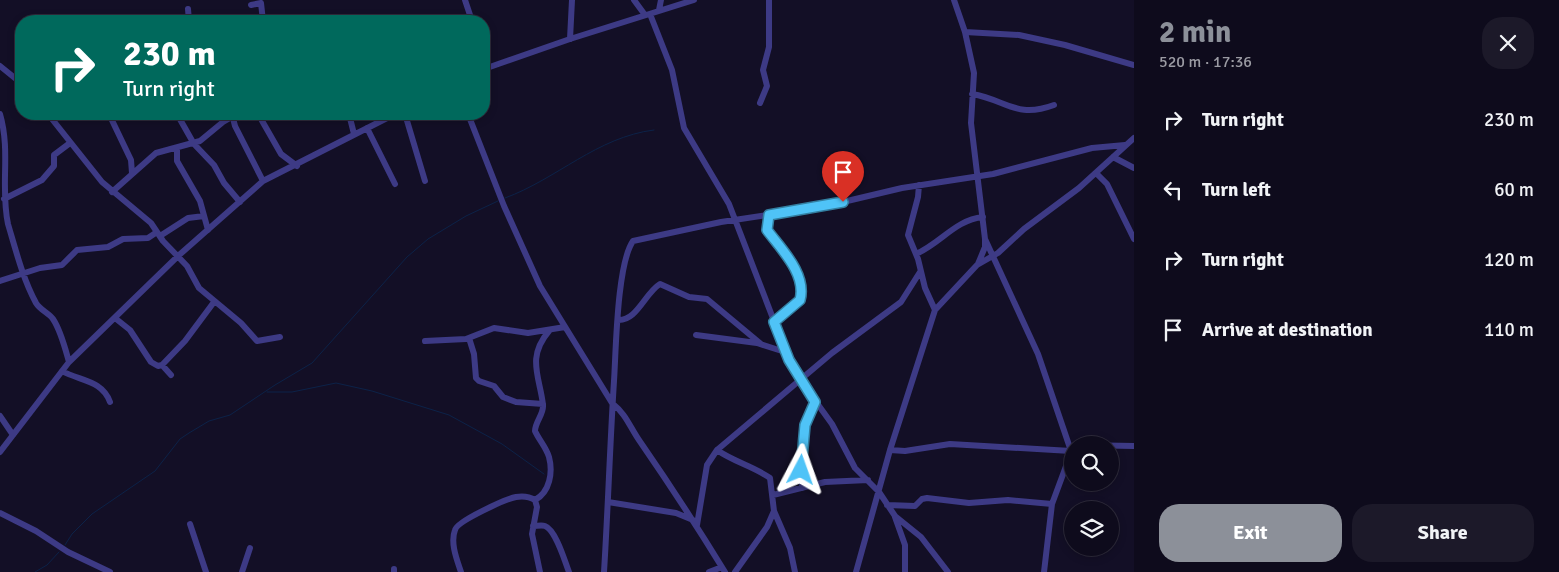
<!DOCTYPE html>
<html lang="en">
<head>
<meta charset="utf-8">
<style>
  :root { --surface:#0e0b1c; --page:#1c1929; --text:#f1f3f6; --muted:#9b9ba3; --line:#2e2b3b; --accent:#8c9099 }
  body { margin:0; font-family:Signika,sans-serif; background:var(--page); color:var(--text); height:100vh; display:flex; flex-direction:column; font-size:19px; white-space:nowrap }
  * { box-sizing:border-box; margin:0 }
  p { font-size:16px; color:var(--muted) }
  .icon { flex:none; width:28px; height:28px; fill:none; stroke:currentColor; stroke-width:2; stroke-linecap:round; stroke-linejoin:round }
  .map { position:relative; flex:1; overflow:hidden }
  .side { display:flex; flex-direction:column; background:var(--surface); width:425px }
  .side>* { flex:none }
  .guide { position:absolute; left:15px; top:15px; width:475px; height:105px; border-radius:20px; box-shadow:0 2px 8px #0003,0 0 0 1px var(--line); background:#00695c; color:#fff; overflow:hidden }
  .fabs { position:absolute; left:1064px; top:436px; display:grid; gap:10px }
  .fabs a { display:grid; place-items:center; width:55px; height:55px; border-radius:50%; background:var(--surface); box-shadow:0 2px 8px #0003,0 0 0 1px var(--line); font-size:25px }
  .pin { position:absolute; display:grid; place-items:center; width:42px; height:42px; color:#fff; margin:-51px -21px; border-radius:50% 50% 50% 0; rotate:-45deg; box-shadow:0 0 5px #0007 }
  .pin .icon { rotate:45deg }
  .me { position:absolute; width:55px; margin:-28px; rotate:4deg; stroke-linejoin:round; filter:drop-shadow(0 0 4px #0008) }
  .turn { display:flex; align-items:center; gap:18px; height:105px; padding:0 25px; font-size:22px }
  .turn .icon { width:65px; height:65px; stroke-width:2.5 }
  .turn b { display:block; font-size:35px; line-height:42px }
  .round { display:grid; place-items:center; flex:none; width:52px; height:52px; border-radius:20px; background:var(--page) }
  .overview { display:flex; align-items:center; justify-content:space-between; height:85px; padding:0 25px }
  h1 { font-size:30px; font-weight:700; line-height:38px; color:var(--accent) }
  .cta { display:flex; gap:10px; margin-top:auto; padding:10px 25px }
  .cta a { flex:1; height:58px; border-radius:20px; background:var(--accent); color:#fff; font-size:20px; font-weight:700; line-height:58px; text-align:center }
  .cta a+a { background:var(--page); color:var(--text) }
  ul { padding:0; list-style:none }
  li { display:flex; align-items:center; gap:15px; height:70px; padding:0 25px }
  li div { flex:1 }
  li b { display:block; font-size:19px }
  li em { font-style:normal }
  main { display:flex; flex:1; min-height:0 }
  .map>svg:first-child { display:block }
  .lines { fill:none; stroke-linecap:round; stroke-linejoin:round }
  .stream { stroke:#0c2248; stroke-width:1 }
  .minor { stroke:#3d3a85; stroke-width:6 }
  .route-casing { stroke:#337fa1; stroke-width:12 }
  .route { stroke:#4fc3f7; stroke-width:9 }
</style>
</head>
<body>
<main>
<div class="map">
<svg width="1134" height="572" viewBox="0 0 1134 572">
  <rect width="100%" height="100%" fill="#130f26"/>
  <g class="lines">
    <path class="stream" d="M 505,198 C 557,179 597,137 654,130
      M 267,392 L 292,392 L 336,383 L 372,391 L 449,415 L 502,444 L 544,474
      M 65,545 L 72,534 L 92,514 L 155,471 L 180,439 L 189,433 L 209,421 L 230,415 L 275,385 L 312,363 L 407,257 L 428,239 L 466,216 L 498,201
      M 35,572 L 47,565 L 59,552"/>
    <path class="minor" d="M 465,0 L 472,21
      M 634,0 L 645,15
      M 954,0 L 965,32 L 974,73 L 971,123 L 985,239 L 985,247 L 978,264
      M 251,5 L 261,3 L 263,21
      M 188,9 L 189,21
      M 659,10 L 661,0
      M 650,14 L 672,70 L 684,128 L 729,204 L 789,360 L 801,381 L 832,424 L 855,468 L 879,492 L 895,516 L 921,537 L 948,572
      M 356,21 L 357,20
      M 965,32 L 1019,35 L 1065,45 L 1134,65
      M 570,39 L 572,0
      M 0,66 L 21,83
      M 484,69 L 570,39 L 694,0
      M 972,94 C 1007,100 1016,119 1054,105
      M 760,103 L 767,86 L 763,70 L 769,47 L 769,0
      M 0,114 C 11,152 0,187 8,224 C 16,251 23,279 36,303 C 40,310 49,313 53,319 C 61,331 65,348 69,362
      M 48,114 L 102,182 L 151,223 L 163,241 L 187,266 L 199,288 L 241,323 L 257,341 L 280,337
      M 109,114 L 131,160 L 132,173
      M 177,114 L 194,144 L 214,165 L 224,183 L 240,202
      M 232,114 L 235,126 L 263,181
      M 253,114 L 261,119 L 281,154 L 297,166
      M 349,114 L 354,134
      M 405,114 L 425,181
      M 468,114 L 504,206 L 540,286 L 612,403 C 627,415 630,428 641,443 C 670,485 698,528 725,572
      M 367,128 L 395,184
      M 177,149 L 177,161 L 200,201 L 208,230
      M 1113,157 L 1134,168
      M 1096,173 L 1107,184 L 1134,239
      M 919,185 L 918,197 L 908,235 L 918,259 L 925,288 L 935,310
      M 112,192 L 156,153 L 200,141 L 223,122 L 237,114
      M 4,199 L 42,180 L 54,166 L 54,155 L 70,143
      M 769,215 L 767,230 C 780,249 808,274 800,300 L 773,322
      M 160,236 L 188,218 L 204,216
      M 985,239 L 1038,354 L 1071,451
      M 916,254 C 941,243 955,220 983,217
      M 0,281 L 40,268 L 62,265 L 77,250 L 108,247 L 123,239 L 148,238 L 157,232
      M 115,318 L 130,330 L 151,362 L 158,366 L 162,365 L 185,341 L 214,302
      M 618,320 C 637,321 645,293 660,284 L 689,297 L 707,299 L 761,344
      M 696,335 L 757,343 L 785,352
      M 469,338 L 474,354 L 476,378 L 479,381 L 494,386 L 503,397 L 516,402 L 543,404
      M 425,341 L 466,339 L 494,328 L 528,333 L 565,327
      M 162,365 L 171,375
      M 62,371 C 80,381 102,380 110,402
      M 0,416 L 13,435
      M 1078,445 L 1134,446
      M 717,450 C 734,462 753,466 770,478 L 774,511 L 790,548 L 795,572
      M 890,450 L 905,451 L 950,444 L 1071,451
      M 0,452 L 69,362 L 178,256 L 263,181 L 395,114
      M 802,488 C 800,460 799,425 815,402
      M 773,495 L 825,482 L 868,480
      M 535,500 C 550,492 553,472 549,457 C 546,447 539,440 535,431 C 535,422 544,414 543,405 C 540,377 526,358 549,331
      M 535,500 L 537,507 L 532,534 L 540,572
      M 608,502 L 676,513 L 693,520
      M 887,505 L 915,506 L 922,499 L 927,498 L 969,503 L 1008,500 L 1052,504
      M 0,513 L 36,531 L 68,552 L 110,572
      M 895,517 L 905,545 L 905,572
      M 190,524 L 206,572
      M 697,525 L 707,465 L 717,450 L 832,353 L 901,302 L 920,272
      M 533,526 C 537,526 542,525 545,526 C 556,530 565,562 569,572
      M 394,569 L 394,572
      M 242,572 L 250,548
      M 461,572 C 457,560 450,543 455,530 C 457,521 506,499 516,497 C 522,496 530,497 535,500
      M 604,572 C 608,508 610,444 614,381 C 616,350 617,264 633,241 L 721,222 L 826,206 L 902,188 L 993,174 L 1092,148 L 1125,145
      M 709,572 L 722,567
      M 735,572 L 767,527 L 774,511
      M 856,572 L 890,450 L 935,310 L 977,265 L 998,253 L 1024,229 L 1079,188 L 1134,138
      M 1044,572 L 1052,504 L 1072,450"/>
  </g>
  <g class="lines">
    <g class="route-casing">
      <path id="route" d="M 801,470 L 805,425 L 815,402 L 789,360 L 774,322 L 800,300 C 807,274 781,249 767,230 L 769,215 L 843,202"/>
    </g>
    <use href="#route" class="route"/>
  </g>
</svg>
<div class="fabs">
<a><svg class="icon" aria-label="search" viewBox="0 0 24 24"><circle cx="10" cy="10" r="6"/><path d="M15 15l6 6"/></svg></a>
<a><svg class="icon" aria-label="layers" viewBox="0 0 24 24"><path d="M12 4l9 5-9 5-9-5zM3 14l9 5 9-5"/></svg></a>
</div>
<div class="pin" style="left:843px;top:202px;background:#d93025"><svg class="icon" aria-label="arrive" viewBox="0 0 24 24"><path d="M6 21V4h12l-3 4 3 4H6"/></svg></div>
<svg class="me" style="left:801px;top:470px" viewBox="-20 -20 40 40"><path d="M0-17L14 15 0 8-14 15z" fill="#4fc3f7" stroke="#fff" stroke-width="4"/></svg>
<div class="guide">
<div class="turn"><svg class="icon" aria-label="right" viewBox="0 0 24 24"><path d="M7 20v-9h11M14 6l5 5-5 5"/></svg><div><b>230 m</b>Turn right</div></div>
</div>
</div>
<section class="side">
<div class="overview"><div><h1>2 min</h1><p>520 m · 17:36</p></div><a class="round"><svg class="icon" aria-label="close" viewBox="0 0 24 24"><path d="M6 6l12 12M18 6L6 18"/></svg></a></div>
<ul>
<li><svg class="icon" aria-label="right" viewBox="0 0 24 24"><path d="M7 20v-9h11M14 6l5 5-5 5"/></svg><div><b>Turn right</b></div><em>230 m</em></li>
<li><svg class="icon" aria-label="left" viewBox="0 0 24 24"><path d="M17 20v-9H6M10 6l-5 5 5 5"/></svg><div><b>Turn left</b></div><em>60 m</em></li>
<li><svg class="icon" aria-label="right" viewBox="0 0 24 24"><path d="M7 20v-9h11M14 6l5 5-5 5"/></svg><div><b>Turn right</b></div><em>120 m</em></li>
<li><svg class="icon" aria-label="arrive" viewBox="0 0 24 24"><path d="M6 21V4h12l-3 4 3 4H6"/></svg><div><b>Arrive at destination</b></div><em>110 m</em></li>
</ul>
<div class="cta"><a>Exit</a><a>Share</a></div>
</section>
</main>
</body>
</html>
